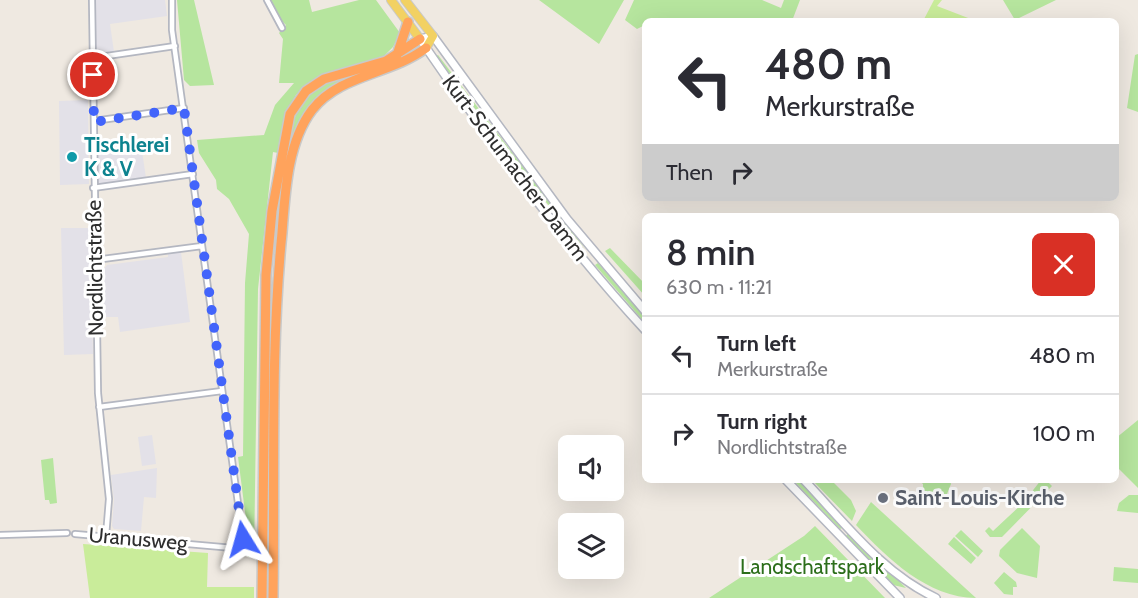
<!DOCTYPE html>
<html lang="en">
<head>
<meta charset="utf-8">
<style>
  :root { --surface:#fff; --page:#f2f2f3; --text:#2b2b33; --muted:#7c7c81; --line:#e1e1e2 }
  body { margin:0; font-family:Cabin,sans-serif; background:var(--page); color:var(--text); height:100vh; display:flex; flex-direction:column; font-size:22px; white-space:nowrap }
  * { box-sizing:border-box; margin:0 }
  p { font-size:20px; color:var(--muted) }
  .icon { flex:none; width:33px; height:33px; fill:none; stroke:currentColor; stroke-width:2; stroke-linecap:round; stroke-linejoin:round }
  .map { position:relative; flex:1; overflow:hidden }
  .panel { position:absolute; left:642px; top:213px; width:477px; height:270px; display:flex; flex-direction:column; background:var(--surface); border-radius:9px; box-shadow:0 6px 24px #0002 }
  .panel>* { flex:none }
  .top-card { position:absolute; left:642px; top:18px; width:477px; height:183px; border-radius:9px; box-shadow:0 6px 24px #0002; background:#fff; color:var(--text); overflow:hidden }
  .tools { position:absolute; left:558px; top:435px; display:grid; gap:12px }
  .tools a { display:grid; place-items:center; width:66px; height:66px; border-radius:9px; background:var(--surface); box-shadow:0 6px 24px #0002; font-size:30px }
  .pin { position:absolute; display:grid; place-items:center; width:51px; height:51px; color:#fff; margin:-26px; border:3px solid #fff; border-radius:50%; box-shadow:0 2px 6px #0007 }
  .me { position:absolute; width:66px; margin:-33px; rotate:352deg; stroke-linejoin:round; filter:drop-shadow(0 0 4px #0008) }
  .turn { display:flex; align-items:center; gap:21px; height:126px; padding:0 24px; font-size:27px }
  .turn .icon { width:78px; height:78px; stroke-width:2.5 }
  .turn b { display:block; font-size:42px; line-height:51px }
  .then { display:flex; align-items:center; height:57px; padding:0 24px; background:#0003; gap:12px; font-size:22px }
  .round { display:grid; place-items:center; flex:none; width:63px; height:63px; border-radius:9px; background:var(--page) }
  .summary { display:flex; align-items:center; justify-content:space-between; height:102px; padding:0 24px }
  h1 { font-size:36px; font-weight:600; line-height:45px }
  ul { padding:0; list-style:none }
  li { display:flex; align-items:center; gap:18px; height:78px; padding:0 24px; border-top:2px solid var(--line) }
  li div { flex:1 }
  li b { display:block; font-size:22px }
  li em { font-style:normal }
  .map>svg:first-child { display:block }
  .industrial { fill:#e3e1e8 }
  .green { fill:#b6e59e }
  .pitch { fill:#c9ec9a }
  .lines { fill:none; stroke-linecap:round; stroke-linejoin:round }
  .street-casing { stroke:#b4b7c1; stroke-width:8 }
  .secondary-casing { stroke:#b4b7c1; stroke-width:10 }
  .primary-casing { stroke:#c9c9c9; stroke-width:10 }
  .highway-casing { stroke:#c9c9c9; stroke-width:12 }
  .street { stroke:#fff; stroke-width:4.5 }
  .secondary { stroke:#fff; stroke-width:7 }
  .primary { stroke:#f2d163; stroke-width:8 }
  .highway { stroke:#ffa35c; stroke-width:9 }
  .route { stroke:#4264fb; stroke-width:10; stroke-dasharray:0 18 }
  .culture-dot { fill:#0f9aa8; stroke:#fff; stroke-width:2 }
  .worship-dot { fill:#6b7280; stroke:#fff; stroke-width:2 }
  .labels { text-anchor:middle; stroke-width:6; stroke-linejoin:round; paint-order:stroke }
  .culture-label { font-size:21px; font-weight:bold; fill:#0d838f; stroke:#fff; text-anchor:start }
  .street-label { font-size:21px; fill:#2e2e2e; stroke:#fff }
  .worship-label { font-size:21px; font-weight:bold; fill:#5b616d; stroke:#fff; text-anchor:start }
  .park-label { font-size:21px; fill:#2c6e1b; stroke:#fff }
</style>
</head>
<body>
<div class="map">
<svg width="1138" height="598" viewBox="0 0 1138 598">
  <rect width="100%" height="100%" fill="#efe9e1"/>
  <path class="industrial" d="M 96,0 L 165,0 L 167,16 L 110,24 L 114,52 L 96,55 Z
    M 88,100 L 89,184 L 60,185 L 59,101 Z
    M 126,140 L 128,152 L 142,151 L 146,178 L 98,185 L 97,141 Z
    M 61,228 L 90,228 L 93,354 L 64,355 Z
    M 181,252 L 190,322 L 120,332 L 118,317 L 104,317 L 103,270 L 107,265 L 168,257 L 168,254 Z
    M 152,435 L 156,464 L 142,466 L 138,437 Z
    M 157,468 L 156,498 L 144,497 L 141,531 L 114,529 L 112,526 L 114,500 L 111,475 Z"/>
  <path class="green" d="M 177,0 L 194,0 L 214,85 L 190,86 L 184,80 Z
    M 270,0 L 309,0 L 312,12 L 359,0 L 376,0 L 400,33 L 393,47 L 381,59 L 322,75 L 305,86 L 296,95 L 285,115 L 278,153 L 273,152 L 258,289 L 254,557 L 248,557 L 248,535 L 238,457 L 243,456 L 245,283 L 249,234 L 229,199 L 217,189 L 216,180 L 199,153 L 197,140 L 264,135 L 275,105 L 294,83 L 279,83 L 283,39 L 279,33 L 286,25 L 275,14 Z
    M 539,0 L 624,0 L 599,44 Z
    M 634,0 L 762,0 L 781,8 L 784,0 L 800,0 L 792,21 L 645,21 L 645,25 L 637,29 L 625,20 Z
    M 1003,0 L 1056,0 L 1015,20 Z
    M 1138,54 L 1138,112 L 1127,108 L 1135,55 Z
    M 438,55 L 586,250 L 530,183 L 436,56 Z
    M 349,76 C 316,93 297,116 287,152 C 294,107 303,87 349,76 Z
    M 610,248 L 645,284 L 645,296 L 605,251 Z
    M 598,263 L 645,317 L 645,323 L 595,265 Z
    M 1138,420 L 1138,488 L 1116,466 L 1116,438 Z
    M 53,458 L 57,503 L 50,504 L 49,500 L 45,500 L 41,460 Z
    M 793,480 L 799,480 L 842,528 L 840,529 Z
    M 812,480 L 831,480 L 851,500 L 856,511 L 852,521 Z
    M 918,480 L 950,480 L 951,484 L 943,504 L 932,504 L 923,494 L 923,484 Z
    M 1041,480 L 1046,480 L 1052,486 L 1002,537 L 990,537 L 985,531 L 989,527 L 993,531 L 1023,503 Z
    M 1129,495 L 1138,495 L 1138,513 L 1117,511 L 1119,503 Z
    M 871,502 L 976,598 C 928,598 887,558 856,525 Z
    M 815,526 L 885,598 L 709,598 L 804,536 Z
    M 1022,528 L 1040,546 L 1037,578 L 1017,573 L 999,556 L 1000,550 Z
    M 961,530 L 983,551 L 978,557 L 955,536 Z
    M 849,532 L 906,588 L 893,585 L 846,536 Z
    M 954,537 L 976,558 L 971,564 L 948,544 Z
    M 1114,567 L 1138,569 L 1138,583 L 1113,581 Z
    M 1004,572 L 1016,582 L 1017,587 L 1013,587 L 1013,595 L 1004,594 L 994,583 Z"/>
  <path class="pitch" d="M 934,0 L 942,0 L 937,6 L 976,21 L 923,21 Z
    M 83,544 L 208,553 L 207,587 L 254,587 L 254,598 L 90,598 Z"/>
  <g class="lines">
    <g class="street-casing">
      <path id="street" d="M 92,0 L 98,393 L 109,499 L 106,536
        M 267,0 L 282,28
        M 93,58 L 175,46
        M 94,121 L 184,108
        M 93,188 L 193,174
        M 95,260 L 202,246
        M 99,407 L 222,391
        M 75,534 L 233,548 L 239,546 L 243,539 L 172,30 L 172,0
        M 0,535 L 67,533"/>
    </g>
    <g class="secondary-casing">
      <path id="secondary" d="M 645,311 L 567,219 L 433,36 L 420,39 C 489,140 562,240 645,330
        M 786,480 L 900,598
        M 804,480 C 844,522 882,573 936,598"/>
    </g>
    <g class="primary-casing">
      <path id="primary" d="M 391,0 L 420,39
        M 405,0 L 433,36 L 426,48"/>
    </g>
    <g class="highway-casing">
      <path id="highway" d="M 397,55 L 408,22
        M 262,598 L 266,275 L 272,211 L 290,114 L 306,91 L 324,79 L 386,61 L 420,39
        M 273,598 C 275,476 270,354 282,233 C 285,194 287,143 312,110 C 340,74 390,75 426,48"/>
    </g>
    <use href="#street" class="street"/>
    <use href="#secondary" class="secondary"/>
    <use href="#primary" class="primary"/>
    <use href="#highway" class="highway"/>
  </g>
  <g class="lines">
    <path class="route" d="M 93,75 L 94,122 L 184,108 L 243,539"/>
  </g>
  <circle class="culture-dot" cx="72" cy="157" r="6"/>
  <circle class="worship-dot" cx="883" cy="498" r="6"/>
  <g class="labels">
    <g class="culture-label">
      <text x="84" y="152">Tischlerei<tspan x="84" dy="24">K &amp; V</tspan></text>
    </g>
    <g class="street-label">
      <text transform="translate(515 168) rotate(53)" y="7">Kurt-Schumacher-Damm</text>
      <text transform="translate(95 268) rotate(-91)" y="7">Nordlichtstraße</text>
      <text transform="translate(138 539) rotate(5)" y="7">Uranusweg</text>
    </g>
    <g class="worship-label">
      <text x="895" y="505">Saint-Louis-Kirche</text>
    </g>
    <g class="park-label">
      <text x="812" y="574">Landschaftspark</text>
    </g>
  </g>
</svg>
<div class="tools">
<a><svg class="icon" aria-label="sound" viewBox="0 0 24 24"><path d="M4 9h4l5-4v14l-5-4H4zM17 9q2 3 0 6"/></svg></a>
<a><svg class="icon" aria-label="layers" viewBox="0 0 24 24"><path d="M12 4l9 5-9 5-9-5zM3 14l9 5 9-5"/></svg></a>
</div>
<div class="pin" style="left:93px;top:75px;background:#d93025"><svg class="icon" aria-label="arrive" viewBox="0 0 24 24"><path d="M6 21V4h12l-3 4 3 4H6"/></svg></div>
<svg class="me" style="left:243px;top:539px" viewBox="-20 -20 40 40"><path d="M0-17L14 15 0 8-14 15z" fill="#4264fb" stroke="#fff" stroke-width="4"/></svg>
<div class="top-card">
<div class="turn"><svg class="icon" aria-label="left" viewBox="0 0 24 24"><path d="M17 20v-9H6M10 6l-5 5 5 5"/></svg><div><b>480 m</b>Merkurstraße</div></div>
<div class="then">Then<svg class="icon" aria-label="right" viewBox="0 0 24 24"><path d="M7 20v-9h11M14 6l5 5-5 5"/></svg></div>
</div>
<section class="panel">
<div class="summary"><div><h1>8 min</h1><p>630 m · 11:21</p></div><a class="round" style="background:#d93025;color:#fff"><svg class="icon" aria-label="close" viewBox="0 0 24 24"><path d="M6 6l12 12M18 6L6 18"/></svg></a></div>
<ul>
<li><svg class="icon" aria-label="left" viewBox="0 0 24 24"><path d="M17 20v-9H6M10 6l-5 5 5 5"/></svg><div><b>Turn left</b><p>Merkurstraße</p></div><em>480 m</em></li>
<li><svg class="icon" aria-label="right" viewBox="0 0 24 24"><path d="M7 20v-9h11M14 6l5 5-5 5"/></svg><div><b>Turn right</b><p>Nordlichtstraße</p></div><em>100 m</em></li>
</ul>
</section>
</div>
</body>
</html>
